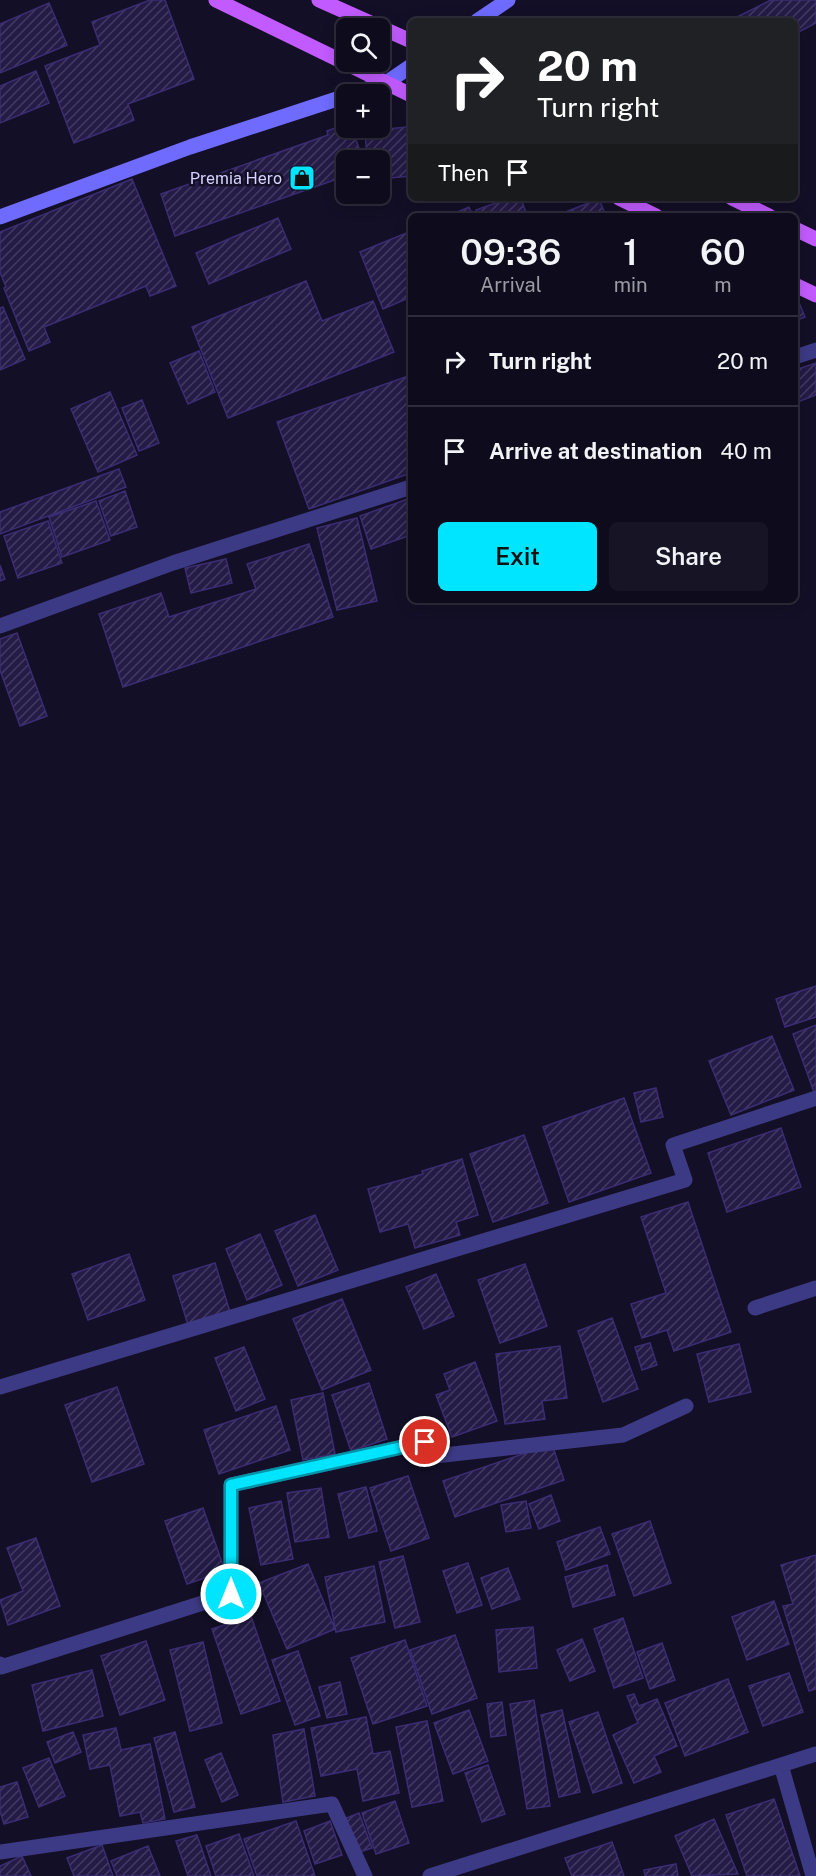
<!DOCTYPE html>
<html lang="en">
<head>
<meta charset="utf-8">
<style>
  :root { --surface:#0e0b1c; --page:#171425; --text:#f1f3f6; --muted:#9b9ba3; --line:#2e2b3b; --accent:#00e5ff }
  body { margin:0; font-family:"Public Sans",sans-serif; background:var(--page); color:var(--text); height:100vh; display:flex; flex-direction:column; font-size:22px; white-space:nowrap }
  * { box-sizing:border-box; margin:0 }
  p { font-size:20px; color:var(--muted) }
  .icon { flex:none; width:33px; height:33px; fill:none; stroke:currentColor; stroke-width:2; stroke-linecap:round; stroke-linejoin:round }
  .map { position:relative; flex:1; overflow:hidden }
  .details { position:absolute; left:408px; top:213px; width:390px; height:390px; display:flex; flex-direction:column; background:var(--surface); border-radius:9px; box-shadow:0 3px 15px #0003,0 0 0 2px var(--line) }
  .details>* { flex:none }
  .top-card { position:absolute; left:408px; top:18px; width:390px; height:183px; border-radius:9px; box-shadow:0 3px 15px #0003,0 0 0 2px var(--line); background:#202124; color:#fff; overflow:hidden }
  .fabs { position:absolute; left:336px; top:18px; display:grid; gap:12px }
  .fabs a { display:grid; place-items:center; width:54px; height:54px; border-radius:9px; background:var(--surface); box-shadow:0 3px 15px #0003,0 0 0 2px var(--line); font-size:30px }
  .pin { position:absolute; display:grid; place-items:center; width:51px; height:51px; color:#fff; margin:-26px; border:3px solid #fff; border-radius:50%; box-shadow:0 2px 6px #0007 }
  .me { position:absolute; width:66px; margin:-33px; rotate:0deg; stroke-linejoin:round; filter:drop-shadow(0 0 4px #0008) }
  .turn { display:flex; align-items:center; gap:21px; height:126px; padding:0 30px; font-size:27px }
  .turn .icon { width:78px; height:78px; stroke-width:2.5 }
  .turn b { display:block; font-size:42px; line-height:51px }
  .then { display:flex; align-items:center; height:57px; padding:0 30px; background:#0003; gap:12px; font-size:22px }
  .eta { display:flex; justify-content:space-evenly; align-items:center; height:102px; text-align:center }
  .eta b { font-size:36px; font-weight:600; line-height:42px }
  .button { display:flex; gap:12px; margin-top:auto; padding:12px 30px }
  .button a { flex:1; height:69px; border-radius:9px; background:var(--accent); color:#111; font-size:24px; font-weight:600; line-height:69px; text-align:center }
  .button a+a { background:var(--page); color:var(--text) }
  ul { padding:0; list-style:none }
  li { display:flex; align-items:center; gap:18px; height:90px; padding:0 30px; border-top:2px solid var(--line) }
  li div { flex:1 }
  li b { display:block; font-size:22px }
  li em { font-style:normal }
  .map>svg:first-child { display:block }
  .building { fill:url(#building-hatch); stroke:#3b2d73; stroke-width:1.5 }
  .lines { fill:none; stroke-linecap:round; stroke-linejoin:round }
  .minor { stroke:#3d3a85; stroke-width:15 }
  .secondary { stroke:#6f6bff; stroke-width:15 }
  .primary { stroke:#c25bff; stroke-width:15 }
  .route-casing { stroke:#0095a6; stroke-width:15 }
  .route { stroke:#00e5ff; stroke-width:10 }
  .labels { text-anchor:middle; stroke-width:5; stroke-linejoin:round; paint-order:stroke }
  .poi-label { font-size:16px; fill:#d9d4ff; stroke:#130f26; text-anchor:end }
</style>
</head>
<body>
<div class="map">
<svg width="816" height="1876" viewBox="0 0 816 1876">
  <defs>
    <pattern id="building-hatch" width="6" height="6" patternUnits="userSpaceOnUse" patternTransform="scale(1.5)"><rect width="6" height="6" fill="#241b47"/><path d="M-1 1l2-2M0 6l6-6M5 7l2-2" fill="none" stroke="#433b63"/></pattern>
  </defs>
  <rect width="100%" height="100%" fill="#130f26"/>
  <path class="building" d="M 150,0 L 165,0 L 194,79 L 128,104 L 134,120 L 74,143 L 45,66 L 100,45 L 92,22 Z
    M 771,0 L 816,0 L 816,23 L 795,34 L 795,21 L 729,21 Z
    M 49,3 L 67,45 L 0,73 L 0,24 Z
    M 36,71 L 49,103 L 0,123 L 0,86 Z
    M 346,124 L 346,128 L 352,128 L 363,160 L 346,160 L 346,176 L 175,236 L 161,194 L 328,135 L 327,131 Z
    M 407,127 L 411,176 L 380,179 L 380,160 L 367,160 L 365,131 Z
    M 132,179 L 176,286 L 150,296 L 146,286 L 44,327 L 50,342 L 29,351 L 4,288 L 6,287 L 0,272 L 0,232 Z
    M 510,198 L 521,198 L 527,216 L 478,216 L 476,210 Z
    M 599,199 L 606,216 L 555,216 Z
    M 469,207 L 473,216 L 448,216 Z
    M 278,218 L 291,249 L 209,284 L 196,253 Z
    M 411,231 L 411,297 L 383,309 L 360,252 Z
    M 306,281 L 322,321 L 373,301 L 394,352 L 228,418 L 192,327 Z
    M 795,293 L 805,317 L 795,321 Z
    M 3,307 L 25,359 L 0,370 L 0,308 Z
    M 199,351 L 215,392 L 188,404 L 170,363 Z
    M 816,363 L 816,395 L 795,403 L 795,370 Z
    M 411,375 L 411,473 L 309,509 L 277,422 Z
    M 110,392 L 137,455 L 98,472 L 71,409 Z
    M 142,400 L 159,443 L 139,451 L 122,408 Z
    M 119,469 L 126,487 L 0,534 L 0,512 Z
    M 125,491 L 137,527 L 111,536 L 99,501 Z
    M 408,499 L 411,509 L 411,535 L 371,549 L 360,516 Z
    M 96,501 L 110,540 L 62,557 L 49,517 Z
    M 357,518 L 377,601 L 337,610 L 317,528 Z
    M 48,521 L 62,563 L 18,578 L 4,536 Z
    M 309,544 L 333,617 L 123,687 L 99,614 L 161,593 L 169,617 L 256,589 L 247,564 Z
    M 226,559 L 232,583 L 191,593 L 185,568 Z
    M 0,565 L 5,579 L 0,581 Z
    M 17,633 L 47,716 L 20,726 L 0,670 L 0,639 Z
    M 816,986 L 816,1017 L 785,1027 L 776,999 Z
    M 816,1025 L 816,1095 L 815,1095 L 793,1034 Z
    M 772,1036 L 794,1090 L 731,1115 L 709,1061 Z
    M 656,1088 L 663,1117 L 641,1122 L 634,1093 Z
    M 624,1098 L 651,1173 L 569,1202 L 543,1127 Z
    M 781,1128 L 801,1187 L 727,1212 L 708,1153 Z
    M 524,1135 L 548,1203 L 493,1222 L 470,1154 Z
    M 462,1159 L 478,1215 L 456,1222 L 460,1235 L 415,1248 L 408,1224 L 380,1232 L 368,1189 L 423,1174 L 422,1171 Z
    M 688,1202 L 731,1332 L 674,1351 L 667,1330 L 642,1338 L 631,1304 L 666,1293 L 641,1217 Z
    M 315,1215 L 338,1270 L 298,1286 L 275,1231 Z
    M 260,1234 L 282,1285 L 247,1300 L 226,1249 Z
    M 129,1254 L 145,1300 L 88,1320 L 72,1274 Z
    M 215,1263 L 230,1312 L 188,1325 L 173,1276 Z
    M 525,1264 L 547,1326 L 500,1343 L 478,1280 Z
    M 436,1274 L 454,1316 L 424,1329 L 406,1287 Z
    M 342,1299 L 371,1370 L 322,1390 L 293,1319 Z
    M 612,1318 L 638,1389 L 603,1402 L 578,1331 Z
    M 650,1343 L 657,1365 L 642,1370 L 635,1347 Z
    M 739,1344 L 751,1392 L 709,1402 L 697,1354 Z
    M 560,1346 L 567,1398 L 542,1401 L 545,1419 L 505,1424 L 496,1354 Z
    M 244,1347 L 265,1399 L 236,1411 L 215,1358 Z
    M 475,1362 L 497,1421 L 452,1437 L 436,1395 L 450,1390 L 444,1374 Z
    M 369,1383 L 387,1439 L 351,1451 L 332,1395 Z
    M 117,1387 L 144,1464 L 92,1482 L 65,1405 Z
    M 323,1393 L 335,1454 L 303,1460 L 291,1400 Z
    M 276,1406 L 290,1450 L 219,1474 L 204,1430 Z
    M 552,1444 L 564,1480 L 455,1517 L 443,1481 Z
    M 408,1476 L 429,1538 L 391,1551 L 370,1488 Z
    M 366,1487 L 377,1531 L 349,1538 L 338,1494 Z
    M 321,1488 L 329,1537 L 295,1542 L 287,1493 Z
    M 551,1495 L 560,1521 L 539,1529 L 529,1504 Z
    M 281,1501 L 293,1559 L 261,1565 L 249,1508 Z
    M 526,1501 L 531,1528 L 506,1532 L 501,1505 Z
    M 203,1508 L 225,1571 L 187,1584 L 165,1521 Z
    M 650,1521 L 671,1583 L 634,1596 L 612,1534 Z
    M 600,1527 L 610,1554 L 566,1570 L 557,1542 Z
    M 36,1538 L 60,1606 L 8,1625 L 0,1600 L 23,1591 L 7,1548 Z
    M 816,1555 L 816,1689 L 809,1691 L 783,1606 L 793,1604 L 781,1565 Z
    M 403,1556 L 420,1622 L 395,1628 L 379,1562 Z
    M 468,1563 L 482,1605 L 457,1613 L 443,1571 Z
    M 308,1564 L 335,1629 L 287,1649 L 259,1583 Z
    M 607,1565 L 615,1595 L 573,1607 L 565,1577 Z
    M 374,1566 L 385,1622 L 336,1632 L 325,1577 Z
    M 508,1568 L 520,1599 L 492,1609 L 481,1578 Z
    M 774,1601 L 789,1644 L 747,1660 L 732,1617 Z
    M 251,1616 L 280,1701 L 241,1714 L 212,1629 Z
    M 623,1618 L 643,1678 L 614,1688 L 594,1629 Z
    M 533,1627 L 537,1668 L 499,1672 L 496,1630 Z
    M 455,1635 L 477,1698 L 432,1714 L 410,1650 Z
    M 582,1639 L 595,1671 L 570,1681 L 557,1650 Z
    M 405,1640 L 427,1706 L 373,1724 L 351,1658 Z
    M 146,1641 L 165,1700 L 120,1715 L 101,1656 Z
    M 203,1642 L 222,1723 L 190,1731 L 170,1650 Z
    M 662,1643 L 675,1680 L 650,1689 L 637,1652 Z
    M 298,1651 L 320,1716 L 295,1725 L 272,1660 Z
    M 92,1670 L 103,1716 L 43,1731 L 32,1685 Z
    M 789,1673 L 803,1712 L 763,1726 L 749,1686 Z
    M 728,1679 L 748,1732 L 685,1756 L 665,1703 Z
    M 340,1682 L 347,1714 L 327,1718 L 319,1687 Z
    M 634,1694 L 639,1706 L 657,1699 L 677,1746 L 654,1756 L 661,1772 L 634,1783 L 613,1735 L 638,1723 L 627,1696 Z
    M 534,1700 L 550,1806 L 527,1809 L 510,1704 Z
    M 502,1702 L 506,1735 L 491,1737 L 487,1704 Z
    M 469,1710 L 488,1761 L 453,1774 L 434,1723 Z
    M 562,1710 L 580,1792 L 559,1797 L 541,1715 Z
    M 598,1712 L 622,1783 L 593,1793 L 569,1722 Z
    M 366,1717 L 373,1754 L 390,1751 L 399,1793 L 363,1801 L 357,1769 L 321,1776 L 311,1728 Z
    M 427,1721 L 443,1801 L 412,1807 L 396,1727 Z
    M 116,1728 L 121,1750 L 150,1744 L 165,1819 L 143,1823 L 140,1812 L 120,1816 L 110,1765 L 90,1769 L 83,1735 Z
    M 304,1729 L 315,1796 L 283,1802 L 273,1735 Z
    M 73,1732 L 81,1752 L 55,1763 L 47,1742 Z
    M 175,1732 L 195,1807 L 174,1812 L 154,1738 Z
    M 221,1753 L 238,1795 L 222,1802 L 205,1760 Z
    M 49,1758 L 65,1796 L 39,1807 L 23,1768 Z
    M 488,1765 L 505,1814 L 482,1822 L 465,1773 Z
    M 17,1782 L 28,1817 L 4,1824 L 0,1811 L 0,1787 Z
    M 774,1799 L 800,1876 L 747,1876 L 726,1815 Z
    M 395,1801 L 409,1843 L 376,1854 L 362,1813 Z
    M 359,1813 L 372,1848 L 356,1853 L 344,1819 Z
    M 714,1819 L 738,1874 L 692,1876 L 675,1836 Z
    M 296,1821 L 315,1876 L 257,1876 L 244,1839 Z
    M 330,1821 L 342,1855 L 315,1864 L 304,1831 Z
    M 239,1834 L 254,1876 L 216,1876 L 206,1846 Z
    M 197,1835 L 211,1876 L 188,1876 L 176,1841 Z
    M 612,1842 L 624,1876 L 572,1876 L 565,1858 Z
    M 102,1845 L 113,1876 L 74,1876 L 67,1858 Z
    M 148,1846 L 160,1876 L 117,1876 L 111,1861 Z
    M 22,1856 L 31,1876 L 0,1876 L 0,1866 Z
    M 676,1864 L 678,1876 L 645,1876 L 644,1870 Z"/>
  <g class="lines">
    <path class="minor" d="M 795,357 L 816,350
      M 0,626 L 173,563 L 411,487
      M 755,1308 L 816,1288
      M 0,1387 L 685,1180 L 673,1145 L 816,1098
      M 0,1664 L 1,1667 L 231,1594 L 231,1485 L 425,1442 L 426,1457 L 623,1435 L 686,1406
      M 781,1765 L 813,1876
      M 0,1852 L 332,1804 L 365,1876
      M 430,1876 L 816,1754"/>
    <path class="secondary" d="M 477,21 L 508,0
      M 351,94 L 386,83 L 411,66
      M 0,217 L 190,147 L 346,96"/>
    <path class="primary" d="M 216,0 L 411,95
      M 319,0 L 411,41
      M 619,198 L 656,216
      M 732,198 L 769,216
      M 795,229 L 816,239
      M 795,285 L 816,295"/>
  </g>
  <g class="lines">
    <g class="route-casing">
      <path id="route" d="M 231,1594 L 231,1485 L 425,1442"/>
    </g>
    <use href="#route" class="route"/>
  </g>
  <defs>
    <g id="shop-square" transform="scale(1.35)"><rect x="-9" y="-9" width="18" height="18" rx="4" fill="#00e5ff" stroke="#130f26"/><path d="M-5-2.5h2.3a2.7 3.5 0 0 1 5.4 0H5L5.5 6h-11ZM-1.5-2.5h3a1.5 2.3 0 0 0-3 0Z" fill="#111"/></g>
  </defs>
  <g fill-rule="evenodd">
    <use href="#shop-square" x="302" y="178"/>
  </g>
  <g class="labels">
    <g class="poi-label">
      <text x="282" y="184">Premia Hero</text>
    </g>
  </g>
</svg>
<div class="fabs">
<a><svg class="icon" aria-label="search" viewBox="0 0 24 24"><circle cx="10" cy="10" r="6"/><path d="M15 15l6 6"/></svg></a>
<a>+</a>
<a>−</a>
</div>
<div class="pin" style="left:425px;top:1442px;background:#d93025"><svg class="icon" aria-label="arrive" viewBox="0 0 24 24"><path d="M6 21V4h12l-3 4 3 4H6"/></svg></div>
<svg class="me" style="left:231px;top:1594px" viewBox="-20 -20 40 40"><circle r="17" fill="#00e5ff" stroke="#fff" stroke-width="3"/><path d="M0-11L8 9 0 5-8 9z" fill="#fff"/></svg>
<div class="top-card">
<div class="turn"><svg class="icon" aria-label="right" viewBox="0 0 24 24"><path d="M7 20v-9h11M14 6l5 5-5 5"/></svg><div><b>20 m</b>Turn right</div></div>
<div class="then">Then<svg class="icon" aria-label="arrive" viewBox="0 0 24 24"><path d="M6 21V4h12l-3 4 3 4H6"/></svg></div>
</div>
<section class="details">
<div class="eta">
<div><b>09:36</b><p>Arrival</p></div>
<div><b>1</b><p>min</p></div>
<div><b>60</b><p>m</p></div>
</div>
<ul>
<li><svg class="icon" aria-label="right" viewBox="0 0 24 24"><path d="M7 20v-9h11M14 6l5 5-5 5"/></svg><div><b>Turn right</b></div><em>20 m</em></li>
<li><svg class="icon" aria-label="arrive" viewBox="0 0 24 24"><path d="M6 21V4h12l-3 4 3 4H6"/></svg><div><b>Arrive at destination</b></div><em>40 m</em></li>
</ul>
<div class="button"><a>Exit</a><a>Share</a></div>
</section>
</div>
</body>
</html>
